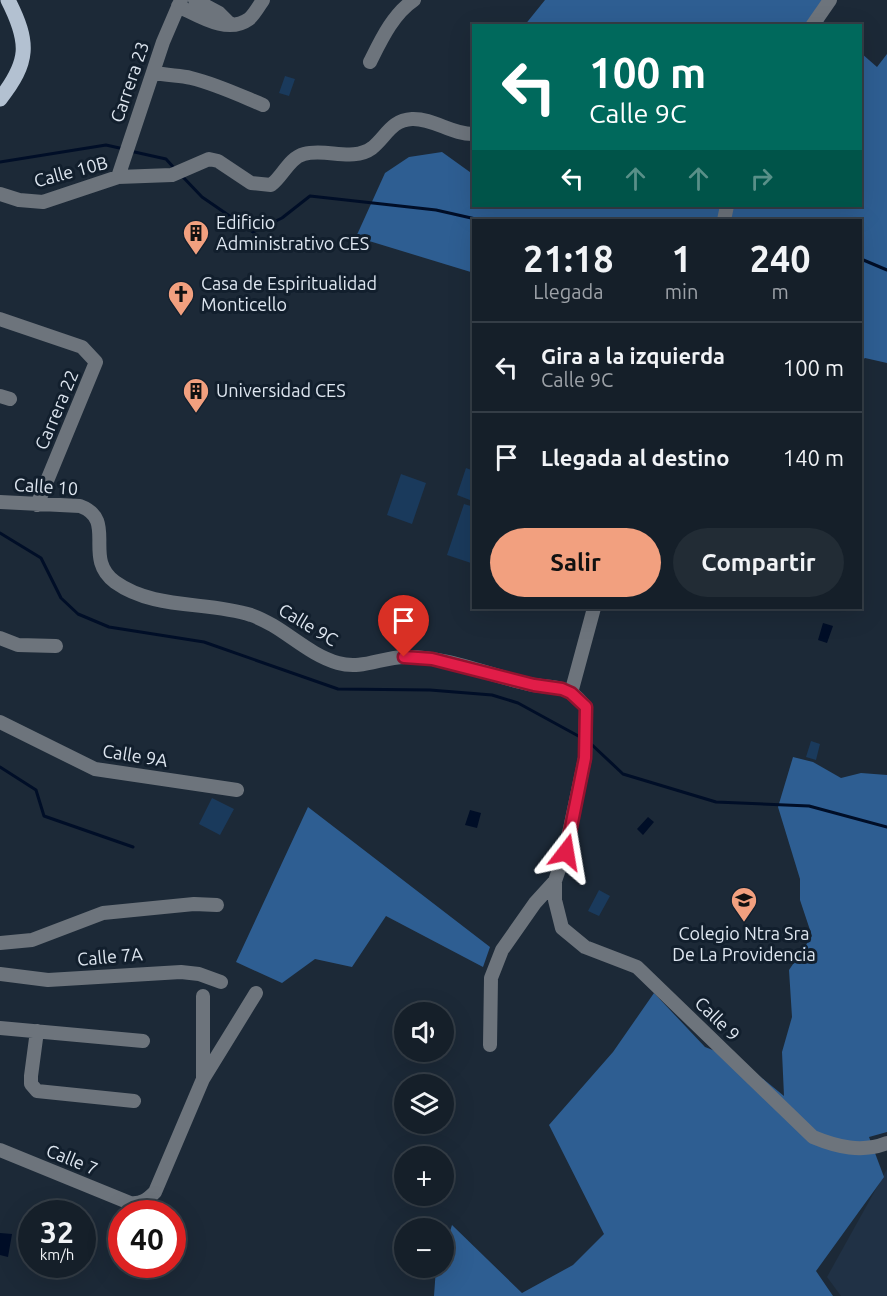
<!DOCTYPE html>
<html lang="es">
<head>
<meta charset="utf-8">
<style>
  :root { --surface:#151f29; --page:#222c35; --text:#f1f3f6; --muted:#9da2a8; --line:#343d46; --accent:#f2a07f }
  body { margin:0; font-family:Ubuntu,sans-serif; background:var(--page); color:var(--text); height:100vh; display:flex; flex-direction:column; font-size:22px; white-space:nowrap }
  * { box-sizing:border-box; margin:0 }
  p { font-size:20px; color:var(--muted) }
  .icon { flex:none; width:33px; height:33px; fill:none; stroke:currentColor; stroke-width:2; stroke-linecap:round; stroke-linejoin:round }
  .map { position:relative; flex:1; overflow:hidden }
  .sheet { position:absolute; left:472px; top:219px; width:390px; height:390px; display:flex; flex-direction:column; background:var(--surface); border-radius:0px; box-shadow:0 6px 24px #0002,0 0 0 2px var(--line) }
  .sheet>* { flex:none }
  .banner { position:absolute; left:472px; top:24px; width:390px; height:183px; border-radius:0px; box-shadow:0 6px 24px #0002,0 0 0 2px var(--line); background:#00695c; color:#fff; overflow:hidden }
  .controls { position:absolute; left:394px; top:1002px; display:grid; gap:12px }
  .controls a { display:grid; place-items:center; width:60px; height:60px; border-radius:50%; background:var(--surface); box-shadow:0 6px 24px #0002,0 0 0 2px var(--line); font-size:30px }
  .speed { position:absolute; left:18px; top:1200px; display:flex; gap:12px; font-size:30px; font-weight:700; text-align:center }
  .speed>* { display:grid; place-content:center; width:78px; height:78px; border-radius:50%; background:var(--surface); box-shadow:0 6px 24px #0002,0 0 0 2px var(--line); line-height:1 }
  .speed small { font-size:15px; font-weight:400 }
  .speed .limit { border:9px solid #d22; background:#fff; color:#111 }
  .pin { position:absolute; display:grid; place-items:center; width:51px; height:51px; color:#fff; margin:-62px -26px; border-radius:50% 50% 50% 0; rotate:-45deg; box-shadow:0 0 6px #0007 }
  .pin .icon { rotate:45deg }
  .me { position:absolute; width:66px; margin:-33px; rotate:14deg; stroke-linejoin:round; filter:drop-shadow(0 0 4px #0008) }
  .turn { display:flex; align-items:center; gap:21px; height:126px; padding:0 18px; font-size:27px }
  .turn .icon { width:78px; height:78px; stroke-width:2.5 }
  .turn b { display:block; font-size:42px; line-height:51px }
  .lanes { display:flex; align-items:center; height:57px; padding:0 18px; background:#0003; justify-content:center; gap:30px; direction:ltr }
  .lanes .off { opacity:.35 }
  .eta { display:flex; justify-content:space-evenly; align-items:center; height:102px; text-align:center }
  .eta b { font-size:36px; font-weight:600; line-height:42px }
  .button { display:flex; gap:12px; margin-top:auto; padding:12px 18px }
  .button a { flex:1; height:69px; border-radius:36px; background:var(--accent); color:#111; font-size:24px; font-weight:600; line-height:69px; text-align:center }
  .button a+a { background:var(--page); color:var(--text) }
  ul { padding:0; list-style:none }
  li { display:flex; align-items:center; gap:18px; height:90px; padding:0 18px; border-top:2px solid var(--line) }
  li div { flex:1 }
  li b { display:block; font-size:22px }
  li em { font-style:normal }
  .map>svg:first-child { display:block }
  .built { fill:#203145 }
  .green { fill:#1a3a5c }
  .forest { fill:#2e5e92 }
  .water { fill:#000e27 }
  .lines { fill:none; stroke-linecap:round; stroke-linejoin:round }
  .stream { stroke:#000e27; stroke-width:3 }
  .minor { stroke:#6d747c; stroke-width:14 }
  .major { stroke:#b3c1d1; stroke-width:15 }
  .route-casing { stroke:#92132f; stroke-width:15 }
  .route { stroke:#e11d48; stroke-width:10 }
  .labels { text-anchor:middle; stroke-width:6; stroke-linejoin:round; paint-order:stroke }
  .street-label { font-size:18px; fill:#dee6f0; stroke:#121f2d }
  .poi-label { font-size:18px; fill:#dee6f0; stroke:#121f2d; text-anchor:start }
</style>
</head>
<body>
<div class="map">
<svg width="887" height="1296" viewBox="0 0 887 1296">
  <rect width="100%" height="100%" fill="#1c2937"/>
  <path class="built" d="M 887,1169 L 887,1296 L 841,1296 L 827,1277 Z"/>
  <path class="green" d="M 285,76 L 295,79 L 289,96 L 279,93 Z
    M 466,468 L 474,471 L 474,488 L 470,500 L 457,495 Z
    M 401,474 L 426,483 L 412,524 L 387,515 Z
    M 464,504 L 474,507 L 474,555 L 471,563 L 447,555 Z
    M 811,741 L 820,744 L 816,760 L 806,757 Z
    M 212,798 L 234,809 L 220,835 L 199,824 Z
    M 599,890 L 610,896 L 599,916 L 588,911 Z"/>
  <path class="forest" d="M 545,0 L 823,0 L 815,15 L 828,25 L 524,26 Z
    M 861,53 L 877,67 L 887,54 L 887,363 L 865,358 L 861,361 L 861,220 L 474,220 L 474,273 L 356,237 L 385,173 L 409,157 L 442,152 L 474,175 L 474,206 L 861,206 Z
    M 793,757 L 813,762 L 841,778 L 861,773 L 887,775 L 887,1132 L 869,1137 L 884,1177 L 816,1271 L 833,1296 L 434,1296 L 436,1268 L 444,1268 L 444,1250 L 452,1225 L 522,1293 L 573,1265 L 604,1234 L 549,1125 L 613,1052 L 654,993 L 705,1047 L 741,1061 L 784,1096 L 782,1052 L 792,1017 L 789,970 L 812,936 L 800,900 L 800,879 L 778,807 Z
    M 308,807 L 490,947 L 483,967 L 386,916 L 352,967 L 315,959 L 282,983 L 236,962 Z"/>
  <path class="water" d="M 823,623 L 833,626 L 827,643 L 818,640 Z
    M 470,810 L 481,813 L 477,828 L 465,825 Z
    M 648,817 L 654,822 L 643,835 L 637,829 Z
    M 0,1233 L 12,1234 L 8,1257 L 0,1255 Z"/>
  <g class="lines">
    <path class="stream" d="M 130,151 L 166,159 L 175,169
      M 0,162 L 106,145 L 124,149
      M 182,176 L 202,197 L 253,232 L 282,218 L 310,196 L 436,210 L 480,220
      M 861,259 L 887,270
      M 0,533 L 41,558 L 61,598 L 78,614 L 109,627 L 204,642 L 338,689 L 430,690 L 492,695 L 518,703 L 582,738
      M 590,743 L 623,774 L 716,802 L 809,806 L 887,827
      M 0,767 L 36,790 L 44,816 L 133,847"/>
    <path class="minor" d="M 195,0 L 219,13 L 230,24
      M 178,6 C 198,15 227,35 249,19 C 254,15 259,6 263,0
      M 812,26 L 830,0
      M 370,62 C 381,40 393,14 414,0
      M 153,72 C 166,76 178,75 191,78 C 216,84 239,95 263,105
      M 118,177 L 163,42 L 181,0
      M 0,194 L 19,200 L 43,202 L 118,177 L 172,175 L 209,159 L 218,161 L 251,183 L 271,185 C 283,176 289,158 304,154 C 326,148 353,162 372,148 C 386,137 391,120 412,119 C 433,118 453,135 474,134
      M 724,220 L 727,206
      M 0,319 L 82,347 L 96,362 L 37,505
      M 0,396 L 10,399
      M 0,502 L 80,506 C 118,520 82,558 115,582 C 154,610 207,601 251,615 C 283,626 306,654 338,663 C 362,670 382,657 405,657 C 448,656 492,677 534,685 C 545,687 559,686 570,692 C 576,695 581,702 586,707 L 585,758 L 565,852 L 555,881 L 535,903 L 502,950 L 491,978 L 490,1045
      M 0,638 L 18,645 L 56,646
      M 571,693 L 594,608
      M 0,722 L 95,769 L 237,790
      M 555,881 L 555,900 L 562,928 L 585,947 L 637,967 L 813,1137 C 837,1147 862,1153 887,1143
      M 0,943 L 32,940 L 103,913 L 194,904 L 217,905
      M 0,974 L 48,980 L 181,972 L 199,974 L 221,982
      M 203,996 L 203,1078
      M 0,1028 L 143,1041
      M 37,1031 L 31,1076 L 31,1084 L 37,1091 L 134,1101
      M 0,1150 L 130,1203 C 142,1204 147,1200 155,1192 L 203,1079 L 256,993"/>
    <path class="major" d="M 0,99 C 29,62 30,43 8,0"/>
  </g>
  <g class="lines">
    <g class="route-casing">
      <path id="route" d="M 404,657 L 432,659 L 534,685 L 562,689 L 571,693 L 586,707 L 585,758 L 566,852"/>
    </g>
    <use href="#route" class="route"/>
  </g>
  <defs>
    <g id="building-pin" transform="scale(1.35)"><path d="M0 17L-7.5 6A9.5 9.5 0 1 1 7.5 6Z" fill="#f2a07f" stroke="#121f2d"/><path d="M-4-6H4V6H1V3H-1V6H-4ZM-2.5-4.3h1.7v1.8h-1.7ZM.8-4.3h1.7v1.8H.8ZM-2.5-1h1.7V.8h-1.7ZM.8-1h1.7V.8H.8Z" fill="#111"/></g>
    <g id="church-pin" transform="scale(1.35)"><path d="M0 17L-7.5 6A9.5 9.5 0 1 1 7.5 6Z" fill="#f2a07f" stroke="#121f2d"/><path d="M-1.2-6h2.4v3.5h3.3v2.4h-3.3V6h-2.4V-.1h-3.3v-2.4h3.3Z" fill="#111"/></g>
    <g id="school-pin" transform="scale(1.35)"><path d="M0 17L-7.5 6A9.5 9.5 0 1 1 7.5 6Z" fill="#f2a07f" stroke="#121f2d"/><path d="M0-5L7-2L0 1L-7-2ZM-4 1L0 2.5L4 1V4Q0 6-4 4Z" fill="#111"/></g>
  </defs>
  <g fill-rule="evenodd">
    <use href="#building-pin" x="196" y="233"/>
    <use href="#church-pin" x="181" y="294"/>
    <use href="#building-pin" x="196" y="391"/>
    <use href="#school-pin" x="744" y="900"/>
  </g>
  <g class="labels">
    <g class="street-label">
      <text transform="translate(130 82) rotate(-71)" y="6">Carrera 23</text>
      <text transform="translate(71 172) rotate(-15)" y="6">Calle 10B</text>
      <text transform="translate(57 410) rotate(-67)" y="6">Carrera 22</text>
      <text transform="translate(46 487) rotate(4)" y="6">Calle 10</text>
      <text transform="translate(308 625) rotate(31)" y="6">Calle 9C</text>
      <text transform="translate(135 756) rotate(9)" y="6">Calle 9A</text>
      <text transform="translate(110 957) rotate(-5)" y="6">Calle 7A</text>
      <text transform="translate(717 1019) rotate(44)" y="6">Calle 9</text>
      <text transform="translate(72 1160) rotate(22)" y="6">Calle 7</text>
    </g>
    <g class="poi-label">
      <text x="216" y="229">Edificio<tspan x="216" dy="21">Administrativo CES</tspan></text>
      <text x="201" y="290">Casa de Espiritualidad<tspan x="201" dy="21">Monticello</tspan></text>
      <text x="216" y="397">Universidad CES</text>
      <text x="744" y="940" text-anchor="middle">Colegio Ntra Sra<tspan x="744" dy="21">De La Providencia</tspan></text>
    </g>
  </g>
</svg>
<div class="controls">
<a><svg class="icon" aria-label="sound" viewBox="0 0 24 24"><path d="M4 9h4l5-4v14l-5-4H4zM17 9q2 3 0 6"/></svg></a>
<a><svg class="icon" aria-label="layers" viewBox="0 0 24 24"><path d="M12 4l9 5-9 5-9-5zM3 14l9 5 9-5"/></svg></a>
<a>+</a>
<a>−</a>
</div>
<div class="speed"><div>32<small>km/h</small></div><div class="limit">40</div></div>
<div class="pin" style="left:404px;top:657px;background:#d93025"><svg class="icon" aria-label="arrive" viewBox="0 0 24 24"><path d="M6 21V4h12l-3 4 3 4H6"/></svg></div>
<svg class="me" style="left:566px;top:852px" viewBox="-20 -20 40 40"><path d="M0-17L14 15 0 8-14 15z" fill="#e11d48" stroke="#fff" stroke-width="4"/></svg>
<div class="banner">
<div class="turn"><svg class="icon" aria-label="left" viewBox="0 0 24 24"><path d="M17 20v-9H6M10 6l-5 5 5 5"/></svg><div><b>100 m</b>Calle 9C</div></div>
<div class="lanes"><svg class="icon" aria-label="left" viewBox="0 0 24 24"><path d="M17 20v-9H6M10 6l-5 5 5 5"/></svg><svg class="icon off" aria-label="ahead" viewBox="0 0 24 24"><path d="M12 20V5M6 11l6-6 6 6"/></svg><svg class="icon off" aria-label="ahead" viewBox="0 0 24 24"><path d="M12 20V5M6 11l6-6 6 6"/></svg><svg class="icon off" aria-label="right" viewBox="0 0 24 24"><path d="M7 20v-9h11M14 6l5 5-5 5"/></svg></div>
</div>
<section class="sheet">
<div class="eta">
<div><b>21:18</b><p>Llegada</p></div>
<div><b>1</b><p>min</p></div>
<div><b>240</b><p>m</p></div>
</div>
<ul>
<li><svg class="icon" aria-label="left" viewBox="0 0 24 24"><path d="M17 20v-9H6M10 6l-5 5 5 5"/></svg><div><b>Gira a la izquierda</b><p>Calle 9C</p></div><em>100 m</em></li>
<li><svg class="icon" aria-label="arrive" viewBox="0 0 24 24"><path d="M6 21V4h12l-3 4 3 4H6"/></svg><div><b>Llegada al destino</b></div><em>140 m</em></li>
</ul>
<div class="button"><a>Salir</a><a>Compartir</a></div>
</section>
</div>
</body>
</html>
